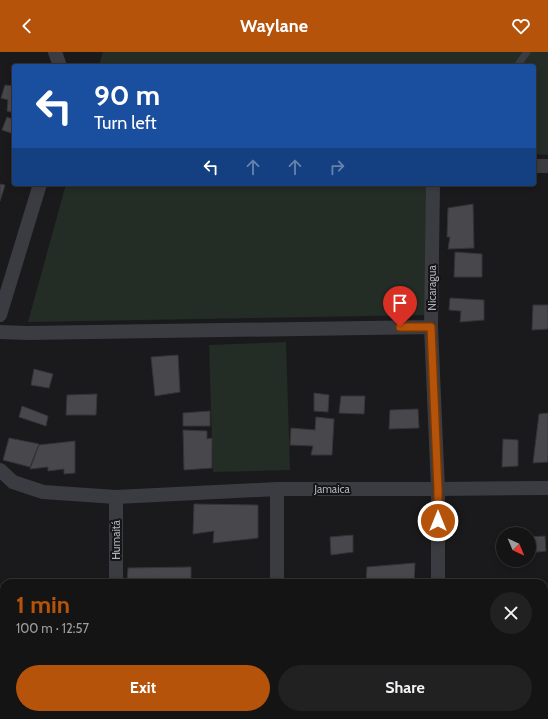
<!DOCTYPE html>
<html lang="en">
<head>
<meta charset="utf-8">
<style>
  :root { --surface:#141415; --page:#212122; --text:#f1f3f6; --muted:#9d9ea0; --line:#333334; --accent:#b45309 }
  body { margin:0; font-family:Cabin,sans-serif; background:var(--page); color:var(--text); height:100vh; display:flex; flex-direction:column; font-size:15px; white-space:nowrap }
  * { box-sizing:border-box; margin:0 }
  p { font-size:13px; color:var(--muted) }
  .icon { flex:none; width:22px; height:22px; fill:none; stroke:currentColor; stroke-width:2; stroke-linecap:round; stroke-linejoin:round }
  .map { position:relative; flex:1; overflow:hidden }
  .drawer { position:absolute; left:0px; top:527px; width:548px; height:140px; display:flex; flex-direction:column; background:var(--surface); border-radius:12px 12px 0 0; box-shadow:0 2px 6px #0003,0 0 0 1px var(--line) }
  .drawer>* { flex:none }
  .top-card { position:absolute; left:12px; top:12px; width:524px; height:122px; border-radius:4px; box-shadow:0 2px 6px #0003,0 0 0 1px var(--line); background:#1a4fa0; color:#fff; overflow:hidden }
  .needle { width:26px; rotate:136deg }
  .buttons { position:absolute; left:496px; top:475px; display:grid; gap:8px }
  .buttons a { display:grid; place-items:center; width:40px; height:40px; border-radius:50%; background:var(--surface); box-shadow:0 2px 6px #0003,0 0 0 1px var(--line); font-size:20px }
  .pin { position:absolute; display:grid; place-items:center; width:34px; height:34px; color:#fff; margin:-41px -17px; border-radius:50% 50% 50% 0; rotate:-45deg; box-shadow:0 0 4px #0007 }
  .pin .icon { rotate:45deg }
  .me { position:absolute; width:44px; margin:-22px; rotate:0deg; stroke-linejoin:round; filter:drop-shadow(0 0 3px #0008) }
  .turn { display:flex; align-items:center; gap:14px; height:84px; padding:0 16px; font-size:18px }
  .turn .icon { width:52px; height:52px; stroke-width:2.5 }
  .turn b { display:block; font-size:28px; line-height:34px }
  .lanes { display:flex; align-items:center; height:38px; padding:0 16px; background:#0003; justify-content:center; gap:20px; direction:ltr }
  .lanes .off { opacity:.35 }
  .round { display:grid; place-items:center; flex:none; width:42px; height:42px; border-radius:21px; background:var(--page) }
  .summary { display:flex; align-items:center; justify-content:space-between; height:68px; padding:0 16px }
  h1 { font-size:24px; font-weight:700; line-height:30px; color:var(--accent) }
  .primary-button { display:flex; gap:8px; margin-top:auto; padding:8px 16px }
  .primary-button a { flex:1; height:46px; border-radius:24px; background:var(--accent); color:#fff; font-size:16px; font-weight:700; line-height:46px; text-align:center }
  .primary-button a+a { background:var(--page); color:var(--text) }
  header { display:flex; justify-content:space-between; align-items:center; height:52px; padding:0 16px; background:var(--accent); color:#fff; font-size:18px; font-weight:700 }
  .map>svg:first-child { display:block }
  .green { fill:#242c26 }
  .building { fill:#47474c; stroke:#353438 }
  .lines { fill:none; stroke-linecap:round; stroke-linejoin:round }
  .lane { stroke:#3b3c41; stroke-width:7 }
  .street { stroke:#3b3c41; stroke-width:14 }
  .route-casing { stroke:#753606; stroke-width:10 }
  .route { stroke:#b45309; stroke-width:7 }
  .labels { text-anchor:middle; stroke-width:4; stroke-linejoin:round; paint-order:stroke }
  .street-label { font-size:11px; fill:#aeb1ba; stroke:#151517 }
</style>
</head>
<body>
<header><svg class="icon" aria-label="back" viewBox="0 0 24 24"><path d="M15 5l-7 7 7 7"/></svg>Waylane<svg class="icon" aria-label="heart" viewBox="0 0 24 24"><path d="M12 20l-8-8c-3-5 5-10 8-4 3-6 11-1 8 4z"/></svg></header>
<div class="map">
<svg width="548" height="667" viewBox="0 0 548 667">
  <rect width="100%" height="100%" fill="#1a1a1c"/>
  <path class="green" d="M 103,0 L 548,0 L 548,103 L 534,102 L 534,14 L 99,14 Z
    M 66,132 L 430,132 L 424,263 L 28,270 Z
    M 286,290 L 290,418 L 213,420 L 209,293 Z"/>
  <path class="building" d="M 5,33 L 14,34 L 14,61 L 7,59 L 8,48 L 1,46 Z
    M 7,65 L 14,68 L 14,82 L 2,78 Z
    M 0,132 L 5,133 L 0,149 Z
    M 473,152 L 474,196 L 448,197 L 450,185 L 447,185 L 448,156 Z
    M 455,200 L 482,202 L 482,225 L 454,225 Z
    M 450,246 L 484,248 L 484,268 L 460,270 L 461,259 L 449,258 Z
    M 533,253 L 548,253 L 548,277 L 532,278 Z
    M 178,303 L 180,340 L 155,344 L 151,305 Z
    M 34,317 L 53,322 L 49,336 L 31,333 Z
    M 314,341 L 329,343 L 328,360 L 314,359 Z
    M 97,342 L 96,363 L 66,363 L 67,343 Z
    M 341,344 L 365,344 L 364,362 L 339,361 Z
    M 22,354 L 48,364 L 46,374 L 19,365 Z
    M 418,357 L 419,376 L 389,377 L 390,358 Z
    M 210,359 L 210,374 L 183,374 L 183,361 Z
    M 548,361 L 548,410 L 533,411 L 539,362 Z
    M 316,365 L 334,367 L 332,403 L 311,403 L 313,394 L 290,393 L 291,376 L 315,378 Z
    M 183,378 L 207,379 L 207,387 L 212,386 L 212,416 L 184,418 Z
    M 9,386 L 39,392 L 30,415 L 3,408 Z
    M 503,387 L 518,388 L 518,414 L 502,415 Z
    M 75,389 L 75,421 L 64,422 L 64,417 L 48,419 L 48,415 L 30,417 L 39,393 Z
    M 194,452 L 258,453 L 258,486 L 213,491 L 214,479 L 193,482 Z
    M 353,483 L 353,500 L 331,503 L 330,485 Z
    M 545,484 L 546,499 L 529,501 L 529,485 Z
    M 415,511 L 414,531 L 366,531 L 367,515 Z
    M 191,515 L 191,531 L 127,531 L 128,516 Z
    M 548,560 L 548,583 L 544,583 L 544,561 Z
    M 296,663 L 322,667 L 295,667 Z
    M 500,663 L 500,667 L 466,667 L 466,665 Z
    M 193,666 L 253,666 L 253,667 Z"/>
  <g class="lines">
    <path class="lane" d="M 517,14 L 527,0"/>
    <path class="street" d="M 55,0 L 60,14
      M 534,114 L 548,114
      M 433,132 L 431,275 L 438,437 L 438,531
      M 0,263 L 40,132
      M 0,280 L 28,281 L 431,275
      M 0,418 L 13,430 L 43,440 L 116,445 L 277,437 L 438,437 L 548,436
      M 116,445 L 116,531
      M 277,531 L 277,437
      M 117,663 L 117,667
      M 277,667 L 277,663
      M 437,667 L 437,663"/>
  </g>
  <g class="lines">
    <g class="route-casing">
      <path id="route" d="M 400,275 L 431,275 L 438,438 L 438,469"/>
    </g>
    <use href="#route" class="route"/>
  </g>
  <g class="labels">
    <g class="street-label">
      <text transform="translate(432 236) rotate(-90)" y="4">Nicaragua</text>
      <text x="332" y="441">Jamaica</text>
      <text transform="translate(116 488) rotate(-90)" y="4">Humaitá</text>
    </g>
  </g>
</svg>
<div class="buttons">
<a><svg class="needle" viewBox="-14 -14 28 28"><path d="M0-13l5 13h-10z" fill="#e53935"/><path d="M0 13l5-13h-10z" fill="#9d9ea0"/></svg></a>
</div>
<div class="pin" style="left:400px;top:275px;background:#d93025"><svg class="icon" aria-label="arrive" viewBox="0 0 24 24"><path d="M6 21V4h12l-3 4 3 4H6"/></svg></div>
<svg class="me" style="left:438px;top:469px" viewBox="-20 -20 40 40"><circle r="17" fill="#b45309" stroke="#fff" stroke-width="3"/><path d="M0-11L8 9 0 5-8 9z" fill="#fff"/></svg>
<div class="top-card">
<div class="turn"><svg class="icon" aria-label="left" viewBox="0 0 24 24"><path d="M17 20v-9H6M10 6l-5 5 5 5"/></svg><div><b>90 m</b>Turn left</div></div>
<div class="lanes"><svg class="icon" aria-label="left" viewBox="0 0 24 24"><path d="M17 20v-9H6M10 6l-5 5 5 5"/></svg><svg class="icon off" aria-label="ahead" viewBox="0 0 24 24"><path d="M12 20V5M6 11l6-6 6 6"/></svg><svg class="icon off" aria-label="ahead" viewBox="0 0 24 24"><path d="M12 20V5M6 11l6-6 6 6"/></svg><svg class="icon off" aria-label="right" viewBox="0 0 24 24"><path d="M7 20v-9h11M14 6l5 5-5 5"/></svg></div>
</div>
<section class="drawer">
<div class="summary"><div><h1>1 min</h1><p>100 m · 12:57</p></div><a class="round"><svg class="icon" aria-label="close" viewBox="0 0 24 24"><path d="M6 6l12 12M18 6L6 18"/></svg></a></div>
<div class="primary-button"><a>Exit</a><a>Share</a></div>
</section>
</div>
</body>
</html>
